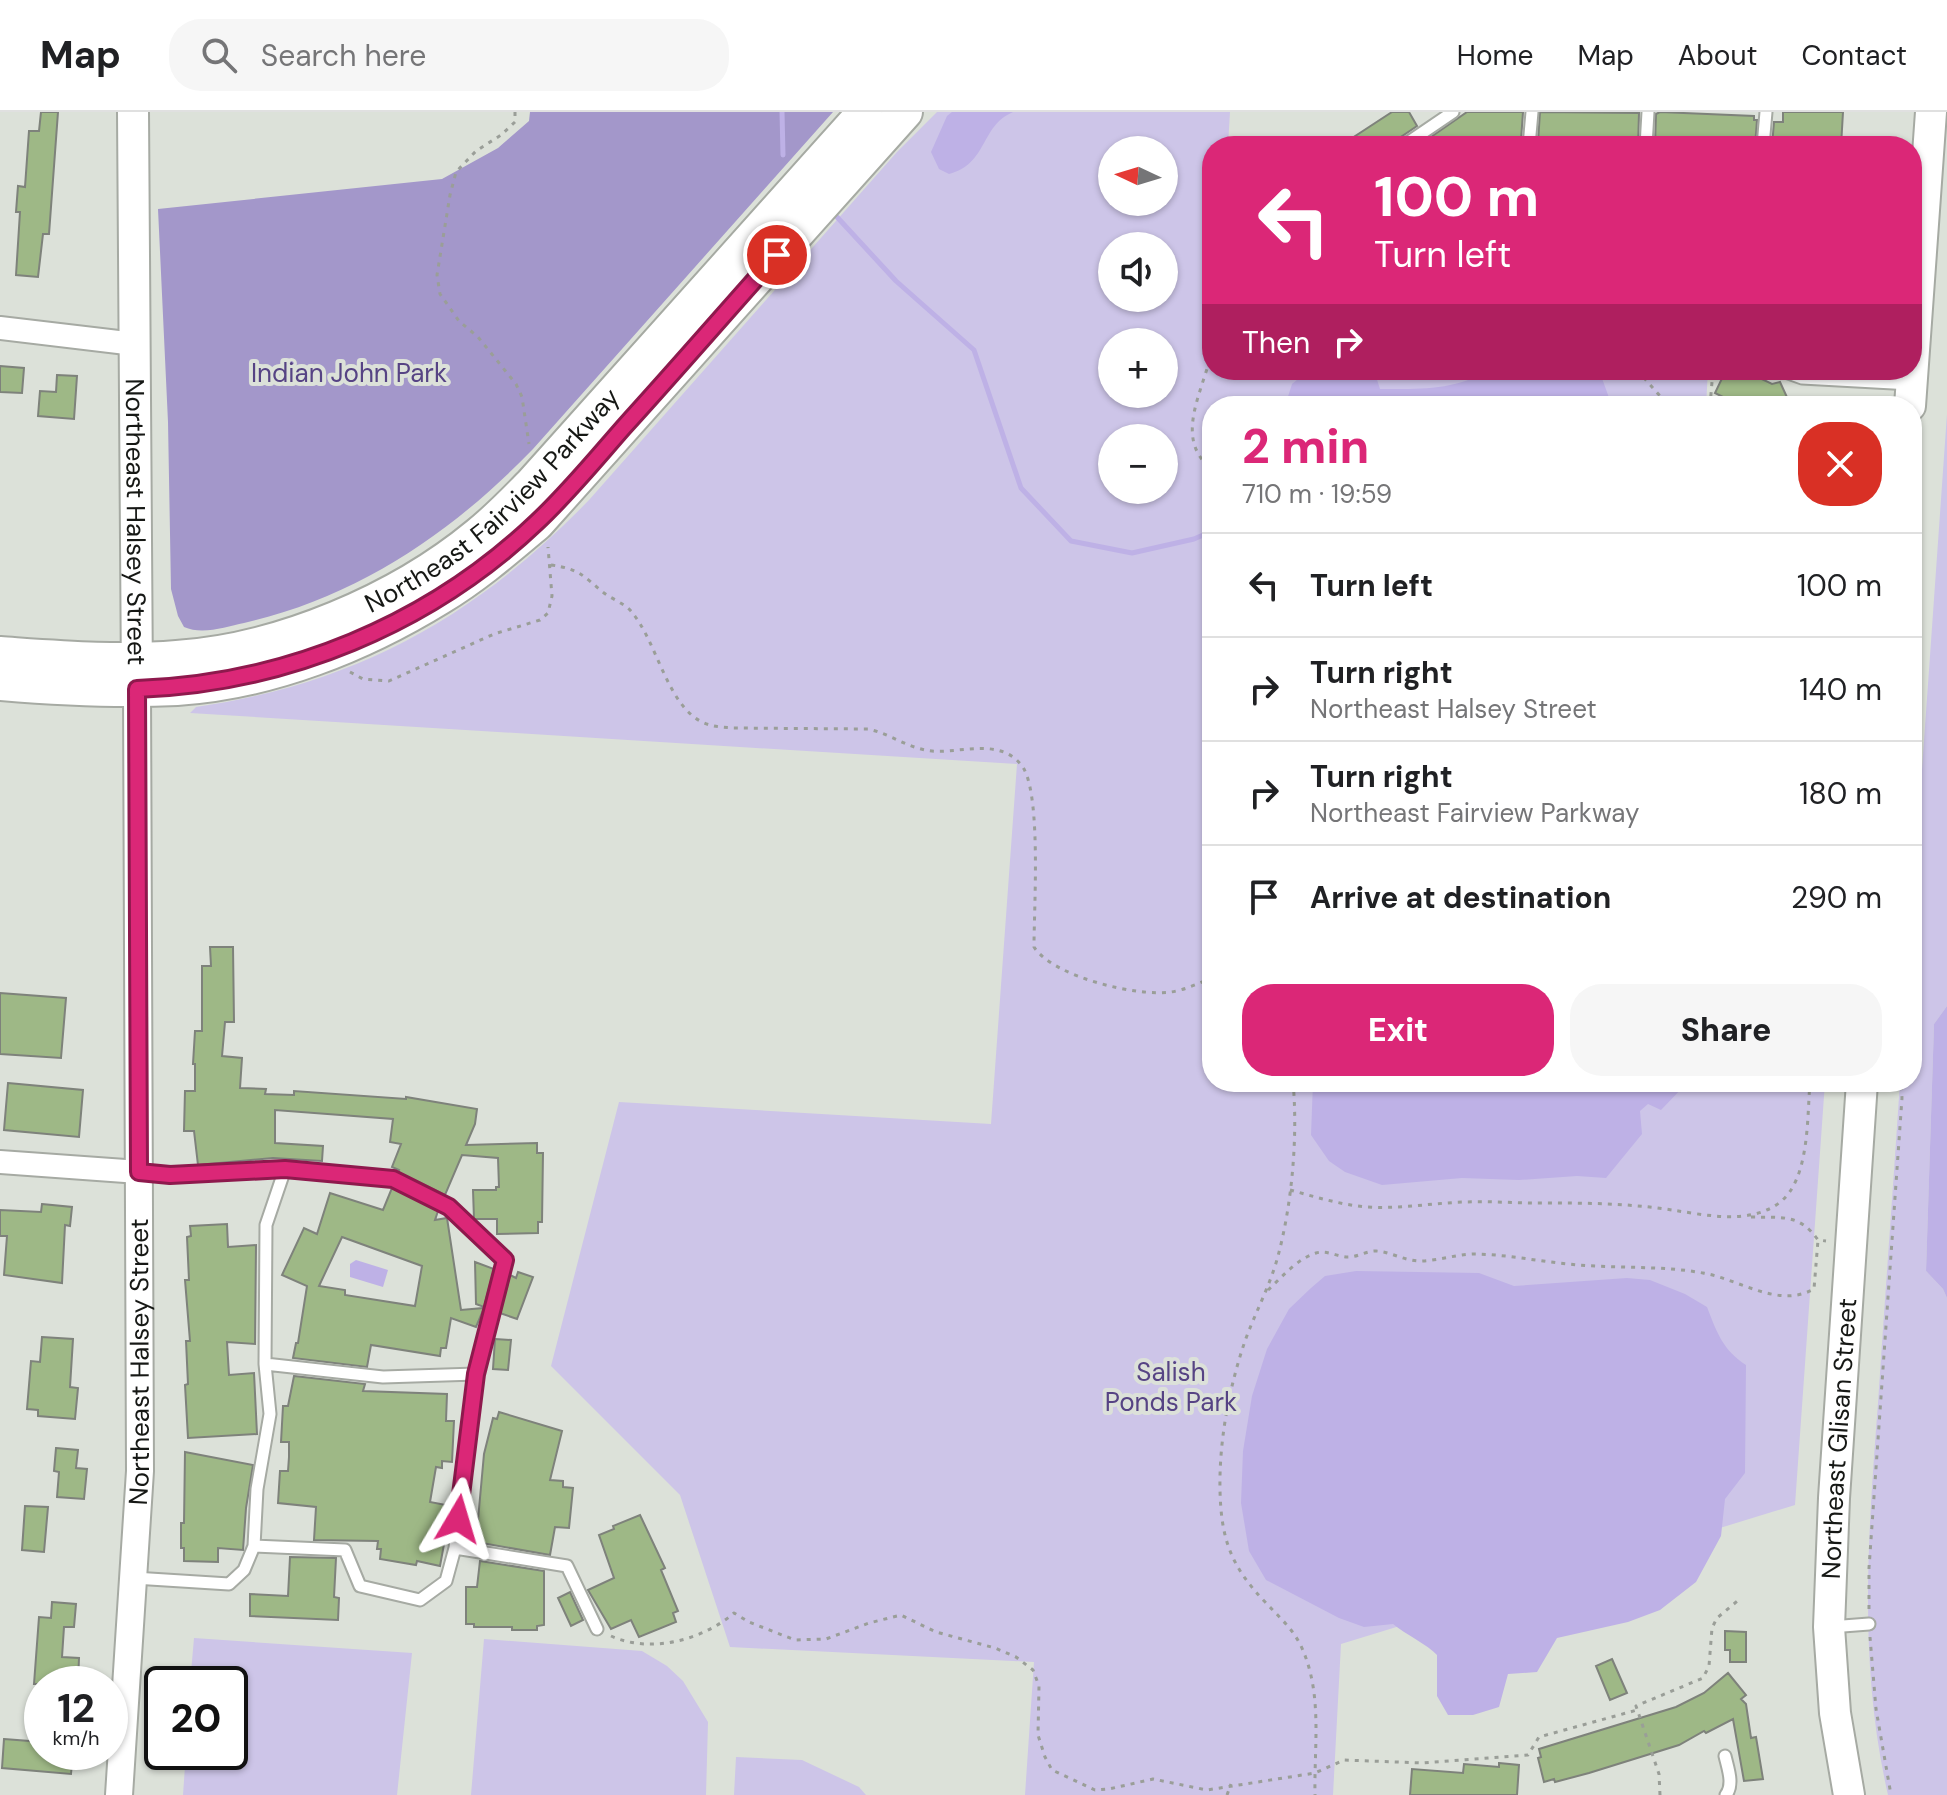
<!DOCTYPE html>
<html lang="en">
<head>
<meta charset="utf-8">
<style>
  :root { --surface:#fff; --page:#f6f6f6; --text:#202124; --muted:#757577; --line:#e0e0e0; --accent:#db2777 }
  body { margin:0; font-family:"DM Sans",sans-serif; background:var(--page); color:var(--text); height:100vh; display:flex; flex-direction:column; font-size:30px; white-space:nowrap }
  * { box-sizing:border-box; margin:0 }
  p { font-size:26px; color:var(--muted) }
  .icon { flex:none; width:44px; height:44px; fill:none; stroke:currentColor; stroke-width:2; stroke-linecap:round; stroke-linejoin:round }
  .map { position:relative; flex:1; overflow:hidden }
  .sheet { position:absolute; left:1202px; top:284px; width:720px; height:696px; display:flex; flex-direction:column; background:var(--surface); border-radius:32px; box-shadow:0 2px 6px #0004 }
  .sheet>* { flex:none }
  .guide { position:absolute; left:1202px; top:24px; width:720px; height:244px; border-radius:32px; box-shadow:0 2px 6px #0004; background:#db2777; color:#fff; overflow:hidden }
  .needle { width:52px; rotate:274deg }
  .buttons { position:absolute; left:1098px; top:24px; display:grid; gap:16px }
  .buttons a { display:grid; place-items:center; width:80px; height:80px; border-radius:50%; background:var(--surface); box-shadow:0 2px 6px #0004; font-size:40px }
  .speed { position:absolute; left:24px; top:1554px; display:flex; gap:16px; font-size:40px; font-weight:700; text-align:center }
  .speed>* { display:grid; place-content:center; width:104px; height:104px; border-radius:50%; background:var(--surface); box-shadow:0 2px 6px #0004; line-height:1 }
  .speed small { font-size:20px; font-weight:400 }
  .speed .limit { border:4px solid #111; border-radius:12px; background:#fff; color:#111 }
  .pin { position:absolute; display:grid; place-items:center; width:68px; height:68px; color:#fff; margin:-34px; border:4px solid #fff; border-radius:50%; box-shadow:0 2px 8px #0007 }
  .me { position:absolute; width:88px; margin:-44px; rotate:7deg; stroke-linejoin:round; filter:drop-shadow(0 0 6px #0008) }
  .turn { display:flex; align-items:center; gap:28px; height:168px; padding:0 40px; font-size:36px }
  .turn .icon { width:104px; height:104px; stroke-width:2.5 }
  .turn b { display:block; font-size:56px; line-height:68px }
  .then { display:flex; align-items:center; height:76px; padding:0 40px; background:#0003; gap:16px; font-size:30px }
  .round { display:grid; place-items:center; flex:none; width:84px; height:84px; border-radius:32px; background:var(--page) }
  .headline { display:flex; align-items:center; justify-content:space-between; height:136px; padding:0 40px }
  h1 { font-size:48px; font-weight:800; line-height:60px; color:var(--accent) }
  .button { display:flex; gap:16px; margin-top:auto; padding:16px 40px }
  .button a { flex:1; height:92px; border-radius:32px; background:var(--accent); color:#fff; font-size:32px; font-weight:800; line-height:92px; text-align:center }
  .button a+a { background:var(--page); color:var(--text) }
  ul { padding:0; list-style:none }
  li { display:flex; align-items:center; gap:24px; height:104px; padding:0 40px; border-top:2px solid var(--line) }
  li div { flex:1 }
  li b { display:block; font-size:30px }
  li em { font-style:normal }
  header { display:flex; align-items:center; gap:48px; box-sizing:border-box; height:112px; padding:0 40px; background:var(--surface); border-bottom:2px solid var(--line) }
  header strong { font-size:38px }
  nav { display:flex; gap:44px; margin-inline-start:auto; font-size:28px }
  .search { width:560px; height:72px; background:var(--page); display:flex; align-items:center; gap:20px; box-sizing:border-box; padding:0 28px; border-radius:32px; color:var(--muted); font-size:30px }
  .map>svg:first-child { display:block }
  .green { fill:#cdc5e8; fill-rule:evenodd }
  .forest { fill:#a397ca }
  .water { fill:#beb1e6 }
  .lines { fill:none; stroke-linecap:round; stroke-linejoin:round }
  .stream { stroke:#beb1e6; stroke-width:5 }
  .building { fill:#9eb886; stroke:#7e827b; stroke-width:2; fill-rule:evenodd }
  .service-casing { stroke:#a6aaa3; stroke-width:15 }
  .minor-casing { stroke:#a6aaa3; stroke-width:26 }
  .tertiary-casing { stroke:#a6aaa3; stroke-width:30 }
  .secondary-casing { stroke:#a6aaa3; stroke-width:34 }
  .primary-casing { stroke:#a6aaa3; stroke-width:38 }
  .path { stroke:#9a9e98; stroke-width:3; stroke-dasharray:4 6; stroke-linecap:butt }
  .service { stroke:#fff; stroke-width:11 }
  .minor { stroke:#fff; stroke-width:22 }
  .tertiary { stroke:#fff; stroke-width:26 }
  .secondary { stroke:#fff; stroke-width:30 }
  .primary { stroke:#fff; stroke-width:34 }
  .route-casing { stroke:#8e194d; stroke-width:20 }
  .route { stroke:#db2777; stroke-width:14 }
  .labels { text-anchor:middle; stroke-width:8; stroke-linejoin:round; paint-order:stroke }
  .park-label { font-size:26px; fill:#564384; stroke:#dce1d9 }
  .street-label { font-size:26px; fill:#161815; stroke:#dce1d9 }
</style>
</head>
<body>
<header>
<strong>Map</strong>
<div class="search"><svg class="icon" aria-label="search" viewBox="0 0 24 24"><circle cx="10" cy="10" r="6"/><path d="M15 15l6 6"/></svg>Search here</div>
<nav><a>Home</a><a>Map</a><a>About</a><a>Contact</a></nav>
</header>
<div class="map">
<svg width="1947" height="1683" viewBox="0 0 1947 1683">
  <rect width="100%" height="100%" fill="#dce1d9"/>
  <path class="green" d="M 937,0 L 1230,0 L 1228,34 L 1212,34 L 1212,258 L 1708,258 L 1706,294 L 1212,294 L 1212,970 L 1825,970 L 1795,1393 L 1341,1532 L 1333,1683 L 1025,1683 L 1034,1550 L 730,1535 L 680,1383 L 551,1254 L 619,990 L 991,1012 L 1017,652 L 190,601 L 196,595 C 356,572 477,504 589,388 L 897,40 ZM 1112,38 L 1164,38 L 1164,90 L 1112,90 ZM 1112,134 L 1164,134 L 1164,186 L 1112,186 ZM 1112,230 L 1164,230 L 1164,282 L 1112,282 ZM 1112,326 L 1164,326 L 1164,378 L 1112,378 Z
    M 1947,302 L 1947,894 L 1934,912 L 1926,1159 L 1943,1177 L 1947,1186 L 1947,1683 L 1888,1683 C 1858,1551 1868,1424 1878,1291 C 1885,1184 1893,1077 1900,970 L 1912,970 L 1912,800 Z
    M 194,1526 L 412,1541 L 397,1683 L 183,1683 L 186,1640 L 230,1640 L 230,1572 L 190,1572 Z
    M 484,1527 L 642,1539 L 667,1554 L 683,1569 L 708,1610 L 706,1683 L 471,1683 Z
    M 736,1645 L 802,1648 L 859,1675 L 866,1683 L 734,1683 Z"/>
  <path class="forest" d="M 530,0 L 833,0 L 533,337 C 453,420 358,485 244,511 C 226,515 202,523 184,515 L 178,504 L 171,477 L 168,310 L 158,97 L 442,67 L 498,36 L 529,9 Z"/>
  <path class="water" d="M 952,0 L 1013,0 C 980,14 988,52 949,62 L 939,57 L 931,40 L 947,4 Z
    M 1309,258 L 1374,258 L 1380,277 C 1415,277 1457,279 1487,258 L 1599,258 L 1612,294 L 1351,294 L 1342,289 L 1329,294 L 1285,294 L 1292,272 Z
    M 1947,894 L 1947,1186 L 1943,1177 L 1926,1159 L 1934,912 Z
    M 1313,970 L 1688,970 L 1661,998 L 1648,992 L 1640,999 L 1642,1022 L 1606,1066 L 1577,1064 L 1519,1068 L 1462,1066 L 1382,1073 L 1345,1060 L 1329,1049 L 1311,1023 Z
    M 356,1148 L 388,1158 L 383,1175 L 350,1165 L 350,1152 Z
    M 1356,1159 L 1479,1161 L 1514,1174 L 1627,1166 L 1650,1168 L 1685,1182 L 1707,1195 C 1717,1221 1723,1238 1746,1253 L 1745,1361 L 1725,1387 L 1721,1424 L 1696,1470 L 1660,1498 L 1628,1510 L 1557,1526 L 1537,1560 L 1508,1562 L 1499,1595 L 1473,1603 L 1448,1603 L 1437,1584 L 1437,1543 C 1428,1533 1405,1522 1393,1512 L 1364,1515 L 1339,1506 L 1266,1468 L 1249,1439 L 1241,1391 L 1243,1339 L 1252,1284 L 1267,1237 L 1289,1197 L 1311,1176 L 1325,1164 Z"/>
  <g class="lines">
    <path class="stream" d="M 782,0 L 783,43
      M 837,105 L 896,169 L 974,238 L 1021,376 L 1071,429 L 1132,441 L 1194,427 L 1212,419"/>
  </g>
  <path class="building" d="M 41,0 L 58,0 L 49,122 L 43,122 L 38,165 L 16,163 L 20,100 L 16,100 L 18,74 L 25,75 L 29,19 L 39,19 Z
    M 1392,0 L 1409,0 L 1417,14 L 1398,27 L 1395,34 L 1340,34 Z
    M 1467,0 L 1523,0 L 1521,28 L 1499,27 L 1503,34 L 1418,34 Z
    M 1540,0 L 1639,1 L 1638,34 L 1540,34 L 1540,30 L 1538,30 Z
    M 1660,0 L 1754,4 L 1754,8 L 1757,8 L 1755,34 L 1655,34 L 1656,2 Z
    M 1783,0 L 1843,0 L 1841,34 L 1772,34 L 1774,10 L 1783,10 Z
    M 0,254 L 24,256 L 22,281 L 0,280 Z
    M 1726,258 L 1743,258 L 1772,272 L 1780,270 L 1791,294 L 1737,294 L 1735,291 L 1715,281 Z
    M 57,263 L 77,264 L 74,307 L 38,304 L 40,279 L 56,280 Z
    M 210,835 L 233,835 L 234,910 L 225,910 L 222,944 L 242,946 L 240,976 L 266,977 L 265,982 L 294,983 L 294,979 L 406,987 L 406,985 L 477,997 L 475,1012 L 466,1033 L 537,1031 L 537,1041 L 543,1041 L 542,1110 L 538,1110 L 538,1121 L 497,1122 L 497,1107 L 474,1107 L 473,1078 L 496,1078 L 496,1075 L 499,1075 L 498,1046 L 462,1043 L 445,1083 L 398,1060 L 399,1058 L 392,1055 L 401,1032 L 390,1030 L 393,1007 L 275,998 L 275,1031 L 323,1034 L 322,1049 L 273,1046 L 198,1053 L 194,1019 L 184,1019 L 185,979 L 195,979 L 195,952 L 193,952 L 195,919 L 202,919 L 202,854 L 211,854 Z
    M 0,881 L 66,886 L 61,946 L 0,942 Z
    M 8,971 L 83,978 L 79,1025 L 4,1018 Z
    M 392,1076 L 438,1099 L 435,1108 L 447,1106 L 461,1198 L 484,1196 L 476,1215 L 451,1206 L 446,1236 L 441,1236 L 440,1244 L 371,1233 L 367,1255 L 293,1246 L 296,1231 L 298,1231 L 307,1174 L 282,1163 L 304,1116 L 317,1122 L 330,1081 L 383,1098 ZM 342,1125 L 422,1154 L 415,1194 L 345,1183 L 345,1178 L 319,1174 Z
    M 42,1092 L 72,1095 L 70,1114 L 65,1113 L 62,1171 L 4,1163 L 7,1124 L 0,1124 L 0,1098 L 41,1100 Z
    M 227,1112 L 228,1135 L 256,1133 L 255,1232 L 227,1230 L 229,1263 L 254,1261 L 257,1322 L 188,1326 L 185,1273 L 188,1272 L 186,1229 L 190,1229 L 185,1168 L 189,1168 L 187,1125 L 191,1124 L 190,1114 Z
    M 475,1150 L 494,1157 L 484,1195 L 476,1192 Z
    M 518,1160 L 533,1165 L 517,1207 L 500,1201 L 510,1163 L 516,1166 Z
    M 42,1225 L 73,1227 L 70,1275 L 78,1276 L 75,1307 L 38,1304 L 38,1298 L 27,1297 L 31,1249 L 40,1250 Z
    M 495,1227 L 511,1228 L 508,1258 L 493,1257 Z
    M 294,1264 L 365,1272 L 363,1279 L 447,1282 L 446,1309 L 454,1309 L 452,1350 L 442,1349 L 442,1356 L 436,1355 L 430,1390 L 451,1394 L 440,1454 L 417,1449 L 416,1453 L 380,1447 L 381,1437 L 377,1437 L 378,1429 L 314,1428 L 316,1395 L 278,1391 L 280,1359 L 288,1359 L 289,1345 L 289,1330 L 281,1330 L 283,1294 L 288,1294 Z
    M 499,1300 L 562,1319 L 550,1368 L 563,1369 L 563,1375 L 573,1376 L 569,1416 L 555,1415 L 550,1443 L 476,1430 L 484,1342 L 493,1306 L 497,1307 Z
    M 56,1336 L 78,1338 L 76,1356 L 87,1357 L 84,1387 L 57,1385 L 59,1360 L 54,1359 Z
    M 185,1340 L 253,1353 L 246,1396 L 243,1438 L 218,1436 L 218,1450 L 184,1449 L 184,1436 L 181,1436 L 181,1411 L 184,1411 Z
    M 25,1394 L 48,1395 L 44,1440 L 22,1438 Z
    M 640,1403 L 665,1456 L 661,1458 L 678,1499 L 673,1501 L 676,1510 L 639,1525 L 631,1508 L 611,1517 L 588,1478 L 614,1466 L 599,1423 L 614,1417 L 613,1414 Z
    M 290,1445 L 336,1446 L 334,1485 L 339,1486 L 338,1508 L 250,1504 L 250,1482 L 288,1484 Z
    M 480,1449 L 544,1459 L 544,1513 L 537,1514 L 537,1518 L 512,1518 L 512,1515 L 474,1515 L 474,1512 L 466,1512 L 466,1475 L 477,1475 Z
    M 570,1480 L 583,1508 L 571,1514 L 558,1486 Z
    M 52,1490 L 76,1492 L 74,1515 L 64,1515 L 62,1545 L 79,1546 L 78,1572 L 34,1572 L 39,1505 L 51,1506 Z
    M 1725,1519 L 1746,1520 L 1746,1550 L 1730,1550 L 1730,1538 L 1725,1538 Z
    M 1612,1547 L 1627,1581 L 1610,1588 L 1596,1554 Z
    M 1728,1561 L 1746,1583 L 1741,1587 L 1746,1592 L 1751,1626 L 1756,1625 L 1763,1667 L 1744,1669 L 1733,1607 L 1706,1621 L 1704,1619 L 1679,1633 L 1589,1661 L 1555,1670 L 1554,1667 L 1544,1670 L 1538,1646 L 1541,1645 L 1539,1637 L 1676,1595 L 1704,1581 Z
    M 4,1627 L 42,1630 L 42,1640 L 73,1640 L 71,1662 L 2,1656 Z
    M 1499,1651 L 1519,1653 L 1517,1683 L 1410,1683 L 1412,1657 L 1463,1661 L 1464,1652 L 1499,1655 Z"/>
  <g class="lines">
    <g class="service-casing">
      <path id="service" d="M 1403,34 L 1453,0
        M 1529,34 L 1532,0
        M 1646,34 L 1648,0
        M 1763,34 L 1766,0
        M 1780,258 L 1802,266 L 1911,272
        M 285,1057 L 393,1067 L 449,1095 L 505,1148 L 476,1262
        M 254,1434 L 257,1377 L 270,1302 L 265,1252
        M 455,1436 L 567,1454 L 597,1517
        M 134,1466 L 229,1472 L 244,1458 L 254,1434 L 345,1438 L 360,1474 L 420,1488 L 446,1469 L 455,1436 L 476,1262 L 383,1265 L 265,1252 L 266,1113 L 285,1057 L 170,1063 L 140,1060
        M 1830,1515 L 1869,1512
        M 1725,1644 C 1728,1657 1734,1672 1726,1683"/>
    </g>
    <g class="minor-casing">
      <path id="minor" d="M 0,216 L 135,232
        M 0,1050 L 139,1060"/>
    </g>
    <g class="tertiary-casing">
      <g id="tertiary">
        <path id="s1" d="M 119,1683 L 140,1359 L 137,577"/>
      </g>
    </g>
    <g class="secondary-casing">
      <g id="secondary">
        <path id="s2" d="M 133,0 L 137,571"/>
        <path d="M 1910,294 L 1931,0"/>
        <path id="s3" d="M 1849,1683 L 1835,1601 L 1829,1515 L 1834,1386 L 1862,970"/>
      </g>
    </g>
    <g class="primary-casing">
      <g id="primary">
        <path id="s4" d="M 0,542 C 59,546 118,551 177,546 C 280,539 398,489 478,423 C 497,408 514,390 531,373 L 865,0"/>
        <path d="M 0,571 C 59,576 118,579 177,576 C 270,570 362,533 440,485 C 475,464 506,437 537,411 L 905,0"/>
      </g>
    </g>
    <path class="path" d="M 515,0 L 515,10 L 501,23 L 476,39 L 456,60 L 450,83 L 437,163 L 440,182 L 459,209 L 478,225 L 516,272 L 522,285 L 529,332
      M 1212,238 C 1204,278 1172,327 1212,357
      M 1637,258 L 1669,294
      M 1710,294 L 1712,270 L 1718,258
      M 551,453 C 580,457 583,464 604,481 C 612,487 623,491 630,498 C 657,528 666,592 702,610 C 712,615 722,615 732,616 L 868,617 C 891,622 909,637 932,639 C 955,641 984,631 1006,641 C 1013,644 1020,650 1024,657 C 1041,689 1034,795 1034,835 C 1053,865 1138,885 1171,880 C 1185,878 1199,871 1212,866
      M 350,560 L 363,567 L 389,569 L 494,522 L 540,508 L 548,501 L 552,484 L 548,435
      M 1912,622 L 1917,632 L 1919,652 L 1912,777
      M 1293,970 C 1298,1024 1292,1092 1278,1144 C 1270,1174 1255,1201 1245,1229 C 1229,1276 1219,1329 1220,1378 C 1221,1429 1232,1456 1267,1492 C 1279,1505 1293,1517 1301,1534 C 1323,1581 1314,1633 1315,1683
      M 1290,1078 C 1316,1085 1341,1093 1368,1095 C 1401,1097 1432,1091 1465,1090 C 1489,1089 1514,1091 1538,1091 C 1584,1091 1627,1091 1672,1098 C 1706,1103 1749,1113 1779,1091 C 1810,1068 1807,1005 1810,970
      M 1751,1105 C 1781,1106 1799,1101 1818,1128 L 1826,1129
      M 1268,1178 C 1282,1165 1297,1147 1316,1141 C 1326,1138 1336,1144 1346,1145 C 1356,1146 1365,1139 1376,1139 C 1392,1140 1406,1150 1423,1149 C 1439,1148 1455,1143 1472,1142 C 1504,1142 1536,1149 1569,1152 C 1613,1157 1659,1153 1703,1161 C 1739,1167 1778,1197 1814,1177 L 1818,1128
      M 1869,1497 L 1869,1456 L 1902,986 L 1901,970
      M 611,1524 C 650,1542 703,1528 734,1501 L 749,1510 L 795,1528 L 826,1527 L 869,1511 L 901,1503 L 936,1520 L 995,1536 L 1016,1545 L 1033,1558 L 1039,1574 L 1038,1623 L 1045,1645 L 1052,1658 L 1095,1678 L 1109,1677 L 1153,1667 L 1207,1678 L 1315,1661 L 1344,1648 L 1423,1651 L 1528,1643 L 1539,1625 L 1637,1598
      M 1870,1525 L 1876,1597 L 1891,1683
      M 1227,1683 L 1231,1672
      M 1660,1683 L 1659,1662 L 1636,1594 L 1703,1566 L 1709,1554 L 1712,1516 L 1717,1506 L 1741,1486"/>
    <use href="#service" class="service"/>
    <use href="#minor" class="minor"/>
    <use href="#tertiary" class="tertiary"/>
    <use href="#secondary" class="secondary"/>
    <use href="#primary" class="primary"/>
  </g>
  <g class="lines">
    <g class="route-casing">
      <path id="route" d="M 458,1407 L 476,1262 L 505,1148 L 449,1095 L 393,1067 L 285,1057 L 170,1063 L 139,1060 L 137,577 C 285,572 429,513 537,410 C 568,381 595,348 623,316 C 675,259 725,201 777,143"/>
    </g>
    <use href="#route" class="route"/>
  </g>
  <g class="labels">
    <g class="park-label">
      <text x="349" y="270">Indian John Park</text>
      <text x="1171" y="1269">Salish<tspan x="1171" dy="30">Ponds Park</tspan></text>
    </g>
    <g class="street-label">
      <text dy="9" stroke="none"><textPath href="#s4" startOffset="540">Northeast Fairview Parkway</textPath></text>
      <text dy="9" stroke="none"><textPath href="#s2" startOffset="410">Northeast Halsey Street</textPath></text>
      <text dy="9" stroke="none"><textPath href="#s1" startOffset="434">Northeast Halsey Street</textPath></text>
      <text dy="9" stroke="none"><textPath href="#s3" startOffset="358">Northeast Glisan Street</textPath></text>
    </g>
  </g>
</svg>
<div class="buttons">
<a><svg class="needle" viewBox="-14 -14 28 28"><path d="M0-13l5 13h-10z" fill="#e53935"/><path d="M0 13l5-13h-10z" fill="#757577"/></svg></a>
<a><svg class="icon" aria-label="sound" viewBox="0 0 24 24"><path d="M4 9h4l5-4v14l-5-4H4zM17 9q2 3 0 6"/></svg></a>
<a>+</a>
<a>−</a>
</div>
<div class="speed"><div>12<small>km/h</small></div><div class="limit">20</div></div>
<div class="pin" style="left:777px;top:143px;background:#d93025"><svg class="icon" aria-label="arrive" viewBox="0 0 24 24"><path d="M6 21V4h12l-3 4 3 4H6"/></svg></div>
<svg class="me" style="left:458px;top:1407px" viewBox="-20 -20 40 40"><path d="M0-17L14 15 0 8-14 15z" fill="#db2777" stroke="#fff" stroke-width="4"/></svg>
<div class="guide">
<div class="turn"><svg class="icon" aria-label="left" viewBox="0 0 24 24"><path d="M17 20v-9H6M10 6l-5 5 5 5"/></svg><div><b>100 m</b>Turn left</div></div>
<div class="then">Then<svg class="icon" aria-label="right" viewBox="0 0 24 24"><path d="M7 20v-9h11M14 6l5 5-5 5"/></svg></div>
</div>
<section class="sheet">
<div class="headline"><div><h1>2 min</h1><p>710 m · 19:59</p></div><a class="round" style="background:#d93025;color:#fff"><svg class="icon" aria-label="close" viewBox="0 0 24 24"><path d="M6 6l12 12M18 6L6 18"/></svg></a></div>
<ul>
<li><svg class="icon" aria-label="left" viewBox="0 0 24 24"><path d="M17 20v-9H6M10 6l-5 5 5 5"/></svg><div><b>Turn left</b></div><em>100 m</em></li>
<li><svg class="icon" aria-label="right" viewBox="0 0 24 24"><path d="M7 20v-9h11M14 6l5 5-5 5"/></svg><div><b>Turn right</b><p>Northeast Halsey Street</p></div><em>140 m</em></li>
<li><svg class="icon" aria-label="right" viewBox="0 0 24 24"><path d="M7 20v-9h11M14 6l5 5-5 5"/></svg><div><b>Turn right</b><p>Northeast Fairview Parkway</p></div><em>180 m</em></li>
<li><svg class="icon" aria-label="arrive" viewBox="0 0 24 24"><path d="M6 21V4h12l-3 4 3 4H6"/></svg><div><b>Arrive at destination</b></div><em>290 m</em></li>
</ul>
<div class="button"><a>Exit</a><a>Share</a></div>
</section>
</div>
</body>
</html>
